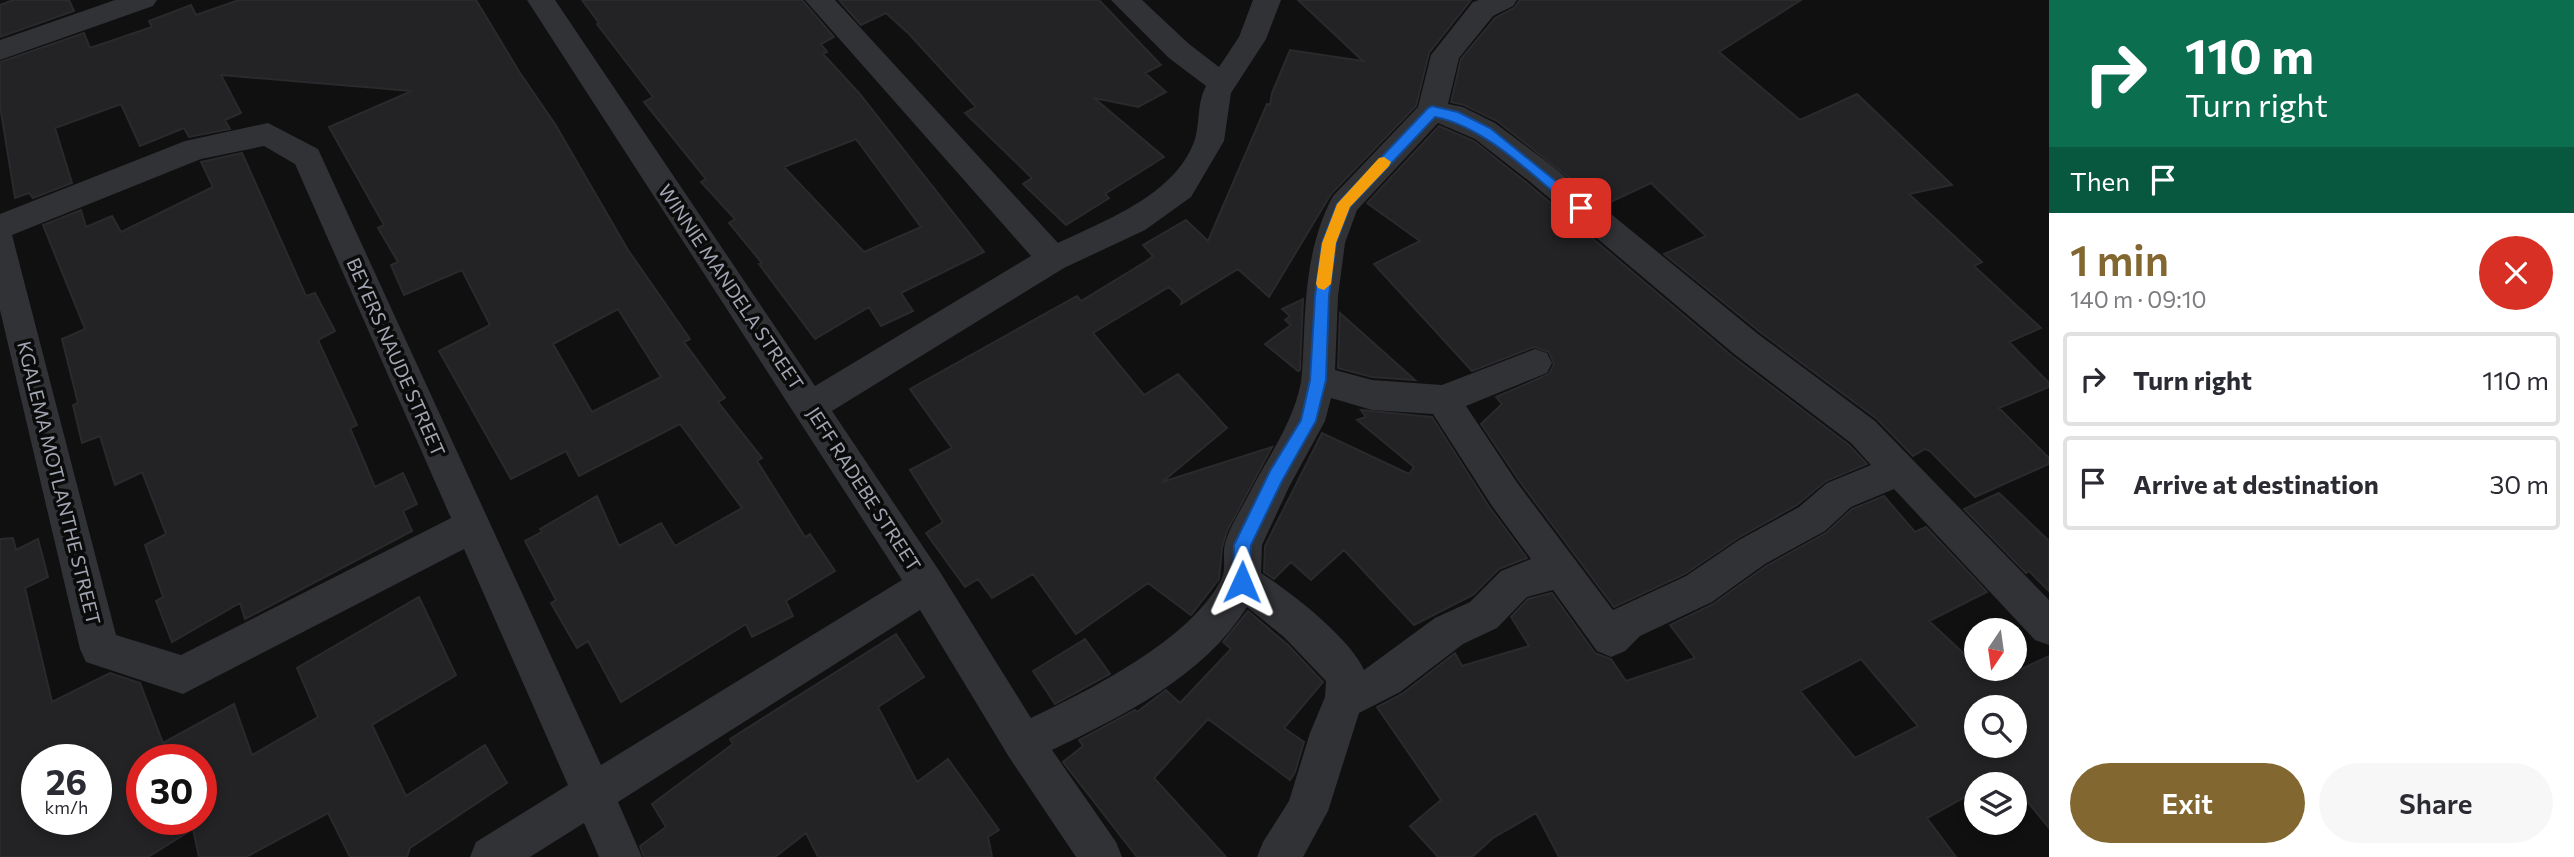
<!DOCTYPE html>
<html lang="en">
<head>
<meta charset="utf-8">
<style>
  :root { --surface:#fff; --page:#f7f7f7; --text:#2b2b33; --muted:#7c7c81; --line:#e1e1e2; --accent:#826730 }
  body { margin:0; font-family:Commissioner,sans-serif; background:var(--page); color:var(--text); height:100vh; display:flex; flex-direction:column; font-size:26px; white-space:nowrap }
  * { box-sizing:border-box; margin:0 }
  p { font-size:23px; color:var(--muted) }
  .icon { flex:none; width:38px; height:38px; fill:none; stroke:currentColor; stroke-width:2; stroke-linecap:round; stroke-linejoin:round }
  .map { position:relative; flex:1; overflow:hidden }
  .sheet { display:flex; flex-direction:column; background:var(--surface); width:525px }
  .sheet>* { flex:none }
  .banner { background:#0b6e4f; color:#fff; overflow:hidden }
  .needle { width:46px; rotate:193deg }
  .fabs { position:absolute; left:1964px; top:618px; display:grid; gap:14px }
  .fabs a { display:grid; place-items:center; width:63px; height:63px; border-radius:50%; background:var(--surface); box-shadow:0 4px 10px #0003; font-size:35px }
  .speed { position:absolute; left:21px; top:744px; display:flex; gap:14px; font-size:35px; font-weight:700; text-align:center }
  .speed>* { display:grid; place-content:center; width:91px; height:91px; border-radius:50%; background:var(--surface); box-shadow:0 4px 10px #0003; line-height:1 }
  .speed small { font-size:18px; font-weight:400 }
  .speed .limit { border:10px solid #d22; background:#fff; color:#111 }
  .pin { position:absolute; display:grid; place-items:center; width:60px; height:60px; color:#fff; margin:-30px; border-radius:14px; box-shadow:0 4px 10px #0006 }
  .me { position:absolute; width:77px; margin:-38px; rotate:1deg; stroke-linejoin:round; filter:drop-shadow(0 0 5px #0008) }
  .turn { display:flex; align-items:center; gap:24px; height:147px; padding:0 21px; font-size:32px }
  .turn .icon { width:91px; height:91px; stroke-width:2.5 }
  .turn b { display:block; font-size:49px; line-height:60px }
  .then { display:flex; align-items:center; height:66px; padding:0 21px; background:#0003; gap:14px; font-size:26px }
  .round { display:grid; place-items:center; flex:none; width:74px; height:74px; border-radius:37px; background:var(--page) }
  .overview { display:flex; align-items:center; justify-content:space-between; height:119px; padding:0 21px }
  h1 { font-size:42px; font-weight:600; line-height:52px; color:var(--accent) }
  .cta { display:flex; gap:14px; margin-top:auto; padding:14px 21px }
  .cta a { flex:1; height:80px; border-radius:42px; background:var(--accent); color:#fff; font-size:28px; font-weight:600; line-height:80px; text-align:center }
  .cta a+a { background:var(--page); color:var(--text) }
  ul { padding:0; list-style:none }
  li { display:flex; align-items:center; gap:21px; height:94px; margin:0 14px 10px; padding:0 7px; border:4px solid var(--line); border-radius:7px }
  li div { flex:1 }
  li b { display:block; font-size:26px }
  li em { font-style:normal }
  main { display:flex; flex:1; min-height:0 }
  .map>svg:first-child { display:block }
  .building { fill:#232325; stroke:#2a2a2d; stroke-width:2; fill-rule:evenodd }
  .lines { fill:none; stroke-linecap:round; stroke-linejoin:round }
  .minor { fill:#313236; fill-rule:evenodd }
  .route { fill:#1a73e8; stroke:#114b97; stroke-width:2 }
  .slow { fill:#f59e0b }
  .labels { text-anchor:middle; stroke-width:7; stroke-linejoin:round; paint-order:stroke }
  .street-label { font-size:19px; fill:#a1a6b2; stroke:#0b0b0c }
</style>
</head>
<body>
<main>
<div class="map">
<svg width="2049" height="857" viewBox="0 0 2049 857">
  <rect width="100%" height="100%" fill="#101011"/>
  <path class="building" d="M 13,0 L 69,0 L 74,11 L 0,37 L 0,5 Z
    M 239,0 L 476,0 L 520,73 L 555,124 L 628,250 L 690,339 L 684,342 L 725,398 L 718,402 L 762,458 L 757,461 L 805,537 L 810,534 L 835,571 L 786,601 L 793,616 L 752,637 L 746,624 L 621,702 L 588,641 L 577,648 L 551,603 L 556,600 L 525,541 L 542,532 L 540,529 L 597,496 L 619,546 L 661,523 L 675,546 L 742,508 L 680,424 L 579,476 L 566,451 L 511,479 L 439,351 L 490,325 L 462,270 L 404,295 L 391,265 L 398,262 L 378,228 L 384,225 L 329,127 L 412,91 L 221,75 L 241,113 L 225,120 L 230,129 L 189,137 L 184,128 L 140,146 L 121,104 L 55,128 L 72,183 L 33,198 L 29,193 L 15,198 L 0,106 L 0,62 L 84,33 L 90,48 L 152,27 L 149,21 L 191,5 L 196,15 ZM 618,309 L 661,377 L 592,412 L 553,344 Z
    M 582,0 L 802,0 L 834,37 L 821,44 L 827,52 L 823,54 L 859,93 L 984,252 L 901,293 L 913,311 L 881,326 L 869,307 L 815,339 L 759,264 L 762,263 L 729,223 L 735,219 L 701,182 L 706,179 L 644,102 L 653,97 L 597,24 L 599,23 ZM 856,139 L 921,227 L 864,252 L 784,167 Z
    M 839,0 L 1099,0 L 1161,65 L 1145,73 L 1166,92 L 1138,107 L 1094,98 L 1164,157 L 1105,194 L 1109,198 L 1066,225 L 1023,184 L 1032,178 L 965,113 L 976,107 L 909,34 L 886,13 L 861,25 Z
    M 1298,0 L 1471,0 L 1429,53 L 1416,106 L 1331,194 L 1269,297 L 1238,269 L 1181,304 L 1182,300 L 1169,287 L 1093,333 L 1144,395 L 1178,374 L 1227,428 L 1162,482 L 1272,447 L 1227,531 L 1222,548 L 1219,579 L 1191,615 L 1148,583 L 1076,634 L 1033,574 L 992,598 L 978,579 L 965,587 L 926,533 L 943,522 L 910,470 L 952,448 L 910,389 L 1077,296 L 1081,301 L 1145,262 L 1153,256 L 1143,245 L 1186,220 L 1208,241 L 1267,104 L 1270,105 L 1272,93 L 1290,50 L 1363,61 Z
    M 1520,0 L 1801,0 L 1719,52 L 1800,120 L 1857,94 L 1952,185 L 1909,194 L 1982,262 L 1974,266 L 2041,328 L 2009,342 L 2049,383 L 2049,387 L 1999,408 L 2049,458 L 2049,464 L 1975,497 L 1930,451 L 1925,449 L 1913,456 L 1877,419 L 1760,332 L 1664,254 L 1706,236 L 1651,183 L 1604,205 L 1497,121 L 1464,105 L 1451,102 L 1461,59 L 1495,18 L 1514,8 Z
    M 1439,126 L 1474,141 L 1527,183 L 1732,356 L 1849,445 L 1867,464 L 1826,481 L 1797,505 L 1738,538 L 1685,574 L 1614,607 L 1520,482 L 1481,424 L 1502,404 L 1496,397 L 1549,374 L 1554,364 L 1549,352 L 1534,347 L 1472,371 L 1374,264 L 1420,241 L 1367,203 Z
    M 242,153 L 306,296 L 315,293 L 335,331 L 318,340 L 357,425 L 350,428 L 375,487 L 403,473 L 417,504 L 403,511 L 412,531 L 245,619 L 240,603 L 172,642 L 156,601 L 163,597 L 145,545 L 166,534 L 142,472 L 115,485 L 100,436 L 82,443 L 73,405 L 78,403 L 62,339 L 85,329 L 43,225 L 81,210 L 86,227 L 112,216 L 121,232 L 213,187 L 201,162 Z
    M 1303,299 L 1300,370 L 1298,371 L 1265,344 L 1291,325 L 1285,320 L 1290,316 L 1282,309 Z
    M 1340,313 L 1415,380 L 1372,377 L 1338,368 Z
    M 1361,410 L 1432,417 L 1490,508 L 1527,558 L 1499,569 L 1473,595 L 1414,625 L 1344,550 L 1311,580 L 1291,562 L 1274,579 L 1264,572 L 1265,546 L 1322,433 L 1409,474 L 1414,467 L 1357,420 L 1366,417 Z
    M 1999,493 L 2049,541 L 2049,591 L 2029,571 L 2026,573 L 1964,509 Z
    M 1884,496 L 1915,532 L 1926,527 L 1987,592 L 1929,621 L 1976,665 L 1976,668 L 1979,668 L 1994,682 L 2049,656 L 2049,828 L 2005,774 L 1987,784 L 1976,784 L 1976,791 L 1927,818 L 1956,857 L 1559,857 L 1536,813 L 1493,838 L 1472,857 L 1438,857 L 1410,826 L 1441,800 L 1377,707 L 1402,694 L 1455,653 L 1462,666 L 1529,646 L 1511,617 L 1528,599 L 1552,593 L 1595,653 L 1611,659 L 1626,681 L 1695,658 L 1670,625 L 1713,604 L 1766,566 L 1826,533 L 1852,509 ZM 1861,659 L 1918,726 L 1855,758 L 1800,691 ZM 1976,707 L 2014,707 L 2014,746 L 1976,746 Z
    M 13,538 L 16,550 L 38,539 L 48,577 L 25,588 L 52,702 L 110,673 L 140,683 L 163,743 L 234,704 L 252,755 L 318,717 L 297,668 L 419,597 L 456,675 L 372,725 L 406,796 L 485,745 L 507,783 L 410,848 L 407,857 L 350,857 L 328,813 L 246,857 L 199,857 L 193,829 L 148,857 L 0,857 L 0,539 ZM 37,760 L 96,760 L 96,819 L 37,819 ZM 142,760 L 201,760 L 201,819 L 142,819 Z
    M 1248,611 L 1288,645 L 1323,682 L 1284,728 L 1304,742 L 1295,772 L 1290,780 L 1208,719 L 1154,778 L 1226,857 L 1137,857 L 1063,762 L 1083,746 L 1079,740 L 1135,710 L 1137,712 L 1166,690 L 1180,703 L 1231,649 L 1223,642 Z
    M 896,634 L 924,677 L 878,707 L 917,782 L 948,759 L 999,830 L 988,837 L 992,857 L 818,857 L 806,833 L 775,857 L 644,857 L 640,846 L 666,827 L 652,804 L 733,744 L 730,739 Z
    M 1085,639 L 1110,674 L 1055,704 L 1033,671 Z"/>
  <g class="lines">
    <path class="minor" d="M 115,0 L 157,0 L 153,6 L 0,60 L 0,40 Z
      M 527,0 L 555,0 L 815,386 L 1031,256 L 805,0 L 835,0 L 1058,243 C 1106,220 1177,194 1195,139 C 1200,122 1197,102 1206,86 L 1169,58 L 1111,0 L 1142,0 L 1189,44 L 1219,67 L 1239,37 L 1253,0 L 1281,0 L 1266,39 L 1231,93 L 1224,141 L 1191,197 L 1145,230 L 1064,268 L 832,411 L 940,572 L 1031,718 C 1090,690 1190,640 1221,580 C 1227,570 1222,555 1225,544 C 1229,528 1240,511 1248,496 C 1267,458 1293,424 1301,382 C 1303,366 1303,350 1304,334 C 1306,286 1310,239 1333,196 L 1418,107 L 1431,55 L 1473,2 L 1479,0 L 1517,0 L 1513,6 L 1493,16 L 1459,58 L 1448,104 L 1463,107 L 1495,123 L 1551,165 L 1758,334 L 1875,421 L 2049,600 L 2049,645 L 2035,640 L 1894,489 L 1851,507 L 1825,531 L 1765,564 L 1712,602 L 1640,636 L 1625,651 L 1611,657 L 1597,651 L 1553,590 L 1527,597 L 1497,628 L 1463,644 L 1400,692 L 1359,713 L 1328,811 L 1303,857 L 1257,857 L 1263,842 L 1289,801 L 1310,733 L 1325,697 L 1326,681 L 1284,637 L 1247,607 C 1204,676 1123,716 1052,750 L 1116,842 L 1122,857 L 1076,857 L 1009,757 L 920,610 L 618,802 L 642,857 L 599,857 L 584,823 L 530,857 L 470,857 L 476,842 L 568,785 L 464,549 L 183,694 L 86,662 L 80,649 L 0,310 L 0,214 L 185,141 L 268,123 L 318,149 L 601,765 L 902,580 ZM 1438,123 L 1475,139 L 1529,181 L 1734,354 L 1851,443 L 1871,465 L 1827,483 L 1799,507 L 1739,540 L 1686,576 L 1613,610 L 1518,484 L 1466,406 L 1547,373 L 1552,363 L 1547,353 L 1535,349 L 1442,385 L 1372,380 L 1335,370 L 1338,296 L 1345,243 L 1357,210 ZM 264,146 L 295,164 L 451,518 L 181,655 L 116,635 L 12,235 L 201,159 ZM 1331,398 L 1372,410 L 1433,414 L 1492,506 L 1531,559 L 1501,571 L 1470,602 L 1435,618 L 1364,670 C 1350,638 1291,592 1261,573 L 1262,545 L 1289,487 L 1325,421 Z"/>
  </g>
  <path class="route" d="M 1432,106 L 1458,112 L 1490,128 L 1589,208 L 1581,213 L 1576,211 C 1536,179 1487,127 1435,117 L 1350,207 L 1336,243 L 1329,296 L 1326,380 L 1316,421 L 1282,481 L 1251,545 L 1248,588 L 1242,590 L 1236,588 L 1233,582 L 1234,545 L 1270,471 L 1301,420 L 1310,380 L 1315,296 L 1322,243 L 1337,204 L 1428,108 Z"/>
  <path class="slow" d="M 1384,157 L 1391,162 L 1389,166 L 1350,207 L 1336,243 L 1331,284 L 1324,290 L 1318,288 L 1316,284 L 1322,243 L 1337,204 L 1379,158 Z"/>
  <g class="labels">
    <g class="street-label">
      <text transform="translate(731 287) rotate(56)" y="7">WINNIE MANDELA STREET</text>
      <text transform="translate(396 357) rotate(66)" y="7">BEYERS NAUDE STREET</text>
      <text transform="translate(59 483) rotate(76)" y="7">KGALEMA MOTLANTHE STREET</text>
      <text transform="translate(864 489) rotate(57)" y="7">JEFF RADEBE STREET</text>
    </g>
  </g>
</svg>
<div class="fabs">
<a><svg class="needle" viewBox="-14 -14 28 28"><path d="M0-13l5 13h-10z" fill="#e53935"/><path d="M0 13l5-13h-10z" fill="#7c7c81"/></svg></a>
<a><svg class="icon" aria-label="search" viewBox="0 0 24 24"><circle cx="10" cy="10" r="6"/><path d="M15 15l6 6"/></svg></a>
<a><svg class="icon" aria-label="layers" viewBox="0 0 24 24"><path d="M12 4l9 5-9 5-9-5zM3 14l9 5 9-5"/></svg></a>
</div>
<div class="speed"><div>26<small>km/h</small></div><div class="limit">30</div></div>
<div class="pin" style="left:1581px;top:208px;background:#d93025"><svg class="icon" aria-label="arrive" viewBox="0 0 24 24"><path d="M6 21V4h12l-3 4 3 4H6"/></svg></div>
<svg class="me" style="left:1242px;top:582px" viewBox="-20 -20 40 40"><path d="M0-17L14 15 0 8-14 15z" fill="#1a73e8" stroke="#fff" stroke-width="4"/></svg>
</div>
<section class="sheet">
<div class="banner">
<div class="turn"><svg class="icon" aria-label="right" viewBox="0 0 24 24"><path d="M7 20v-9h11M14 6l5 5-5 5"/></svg><div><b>110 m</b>Turn right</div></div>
<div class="then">Then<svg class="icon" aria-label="arrive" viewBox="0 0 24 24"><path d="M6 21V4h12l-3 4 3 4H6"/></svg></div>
</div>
<div class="overview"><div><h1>1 min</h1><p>140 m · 09:10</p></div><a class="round" style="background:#d93025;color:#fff"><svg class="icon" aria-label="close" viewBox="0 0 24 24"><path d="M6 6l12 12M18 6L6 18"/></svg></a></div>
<ul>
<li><svg class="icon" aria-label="right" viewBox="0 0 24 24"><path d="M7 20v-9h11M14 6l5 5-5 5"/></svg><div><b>Turn right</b></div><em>110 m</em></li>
<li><svg class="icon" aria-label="arrive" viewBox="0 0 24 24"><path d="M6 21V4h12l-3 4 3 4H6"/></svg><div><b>Arrive at destination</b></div><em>30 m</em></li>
</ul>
<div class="cta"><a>Exit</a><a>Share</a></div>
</section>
</main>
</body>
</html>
